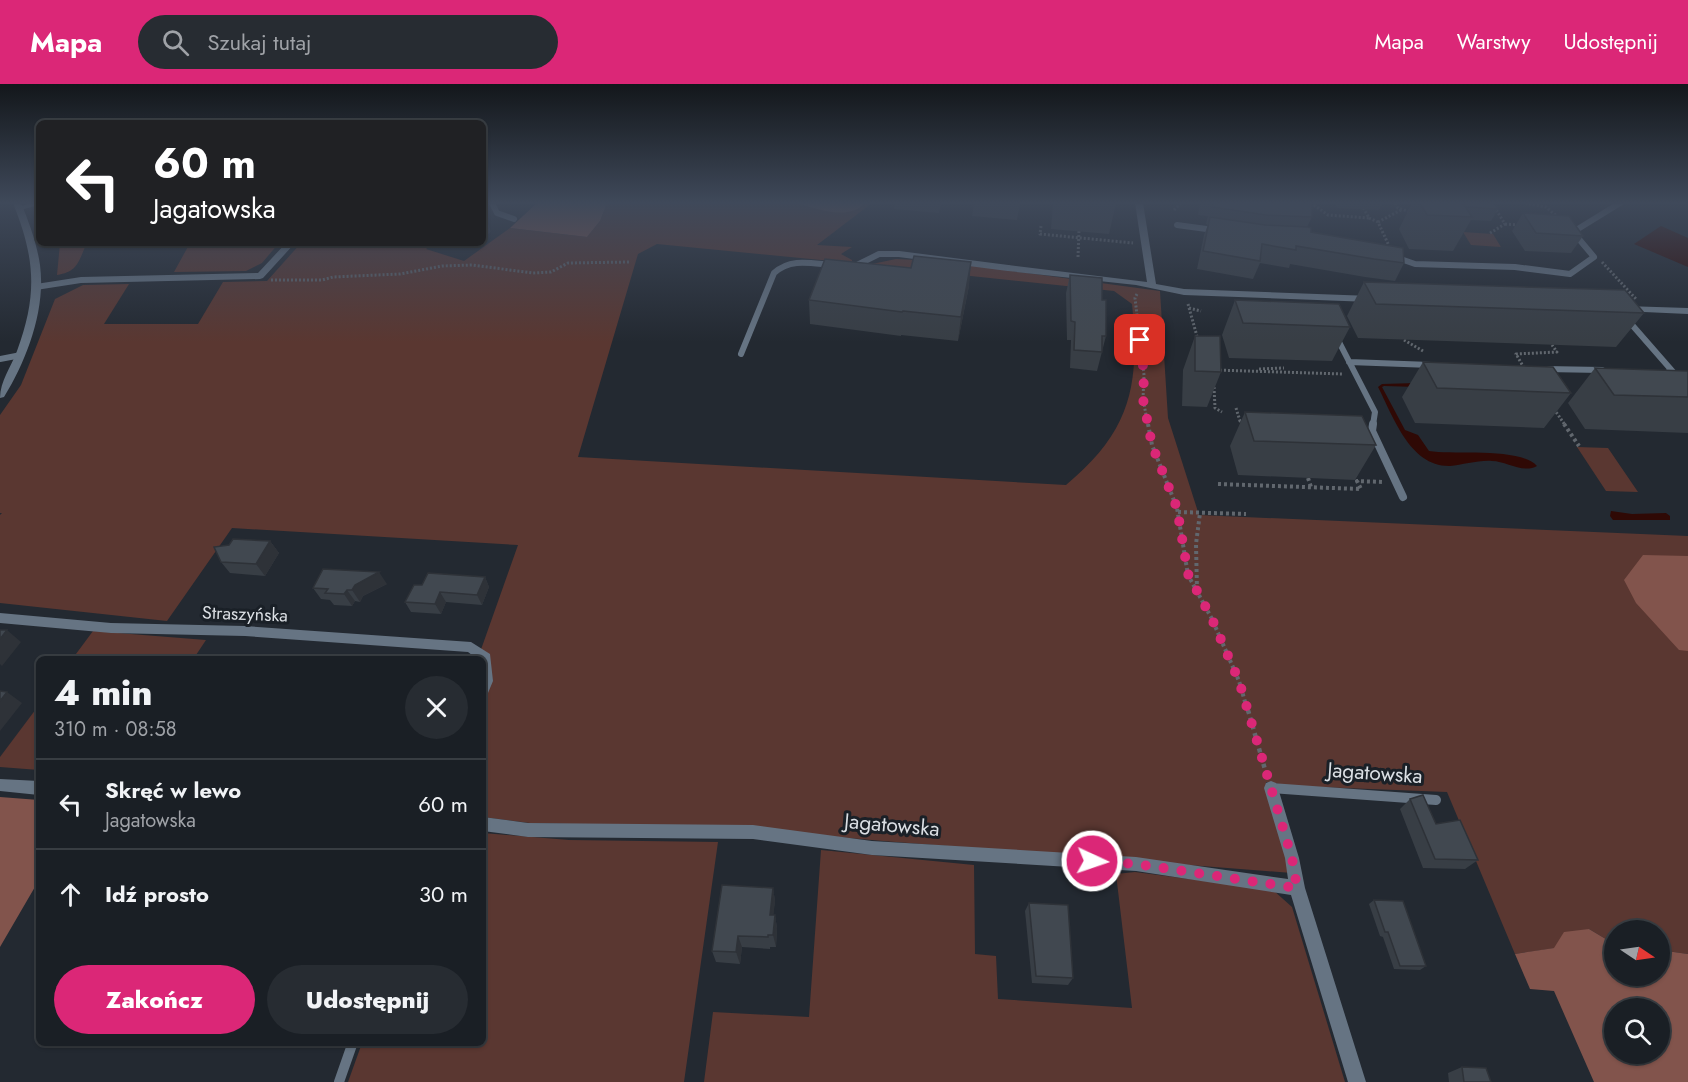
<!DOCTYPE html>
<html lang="pl">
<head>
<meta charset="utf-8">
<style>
  :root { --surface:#1a1f25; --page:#272c32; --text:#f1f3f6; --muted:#9fa2a7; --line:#383d42; --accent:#db2777 }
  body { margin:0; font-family:Jost,sans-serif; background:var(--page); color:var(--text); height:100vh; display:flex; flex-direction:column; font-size:22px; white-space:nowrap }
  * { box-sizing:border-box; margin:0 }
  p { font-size:20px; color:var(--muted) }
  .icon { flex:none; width:33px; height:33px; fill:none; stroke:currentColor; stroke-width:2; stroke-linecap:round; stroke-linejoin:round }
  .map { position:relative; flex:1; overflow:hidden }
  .details { position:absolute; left:36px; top:572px; width:450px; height:390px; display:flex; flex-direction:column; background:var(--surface); border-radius:9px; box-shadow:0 2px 4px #0004,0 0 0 2px var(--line) }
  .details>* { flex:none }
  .hud { position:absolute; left:36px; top:36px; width:450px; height:126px; border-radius:9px; box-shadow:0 2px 4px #0004,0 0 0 2px var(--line); background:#202124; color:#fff; overflow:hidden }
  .needle { width:39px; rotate:103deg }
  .fabs { position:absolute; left:1604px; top:836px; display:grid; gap:12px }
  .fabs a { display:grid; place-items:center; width:66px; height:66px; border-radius:50%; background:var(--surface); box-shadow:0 2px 4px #0004,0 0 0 2px var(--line); font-size:30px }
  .pin { position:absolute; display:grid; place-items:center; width:51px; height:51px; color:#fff; margin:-26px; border-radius:12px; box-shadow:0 3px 9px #0006 }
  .me { position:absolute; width:66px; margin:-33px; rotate:93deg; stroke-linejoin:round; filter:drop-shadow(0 0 4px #0008) }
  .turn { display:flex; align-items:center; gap:21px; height:126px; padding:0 18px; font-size:27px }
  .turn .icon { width:78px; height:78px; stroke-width:2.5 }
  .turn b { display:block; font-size:42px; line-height:51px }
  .round { display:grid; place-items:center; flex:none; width:63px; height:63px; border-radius:32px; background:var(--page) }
  .head { display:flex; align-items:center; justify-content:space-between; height:102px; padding:0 18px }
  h1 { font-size:36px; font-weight:800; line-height:45px }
  .cta { display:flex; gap:12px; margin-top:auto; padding:12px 18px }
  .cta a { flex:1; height:69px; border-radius:36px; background:var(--accent); color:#fff; font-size:24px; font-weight:800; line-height:69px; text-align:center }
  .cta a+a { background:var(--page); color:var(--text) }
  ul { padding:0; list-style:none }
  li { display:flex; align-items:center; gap:18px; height:90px; padding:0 18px; border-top:2px solid var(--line) }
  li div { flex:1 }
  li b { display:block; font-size:22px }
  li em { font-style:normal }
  header { display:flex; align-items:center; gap:36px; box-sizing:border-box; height:84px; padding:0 30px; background:var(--accent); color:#fff }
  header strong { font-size:28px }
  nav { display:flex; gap:33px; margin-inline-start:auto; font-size:21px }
  .search { width:420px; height:54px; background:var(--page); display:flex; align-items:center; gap:15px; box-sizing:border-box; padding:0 21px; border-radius:33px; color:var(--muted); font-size:22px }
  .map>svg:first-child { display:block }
  .green { fill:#5a3731 }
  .forest { fill:#82544c; fill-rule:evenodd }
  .water { fill:#2f0905 }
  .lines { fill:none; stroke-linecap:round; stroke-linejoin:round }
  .path-far2 { stroke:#61676e; stroke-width:3; stroke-dasharray:2 2; stroke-linecap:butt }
  .path-far1 { stroke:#61676e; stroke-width:4; stroke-dasharray:3 3; stroke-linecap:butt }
  .path { stroke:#61676e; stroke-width:4.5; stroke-dasharray:4 4; stroke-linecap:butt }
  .service-far2 { stroke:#667483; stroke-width:6 }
  .service-far1 { stroke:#667483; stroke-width:8 }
  .service { stroke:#667483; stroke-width:10 }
  .minor { fill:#667483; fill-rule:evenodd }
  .tertiary { fill:#667483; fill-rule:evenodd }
  .wall { fill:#383e45 }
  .shaded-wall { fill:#2e3238 }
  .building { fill:#414850; stroke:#2e3238; stroke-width:1.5 }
  .route { stroke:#db2777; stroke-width:10; stroke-dasharray:0 18 }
  .labels { text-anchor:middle; stroke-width:6; stroke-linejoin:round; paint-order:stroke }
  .street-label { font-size:18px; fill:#dbdfe4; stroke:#1a2027 }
  .near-street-label { font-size:21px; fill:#dbdfe4; stroke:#1a2027 }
</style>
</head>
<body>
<header>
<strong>Mapa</strong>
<div class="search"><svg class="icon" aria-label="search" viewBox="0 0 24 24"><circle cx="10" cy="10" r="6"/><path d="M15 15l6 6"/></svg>Szukaj tutaj</div>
<nav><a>Mapa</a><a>Warstwy</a><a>Udostępnij</a></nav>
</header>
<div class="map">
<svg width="1688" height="998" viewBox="0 0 1688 998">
  <rect width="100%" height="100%" fill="#232931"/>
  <path class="green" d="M 607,119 L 797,119 L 823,125 L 861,123 L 865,119 L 872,119 L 817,161 L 852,163 L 841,170 L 852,176 L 852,179 L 657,160 L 638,170 L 578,373 L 1066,401 C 1131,347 1140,302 1132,220 L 1114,207 L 867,181 L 896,175 L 939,177 L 1160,207 L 1168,334 L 1199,431 L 1688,452 L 1688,870 L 1659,866 L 1659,846 L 1614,846 L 1614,860 L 1589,845 L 1555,864 L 1515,870 L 1447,708 L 1293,702 L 1266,698 L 1292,789 L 883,757 L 715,742 L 680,743 L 530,739 L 483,733 L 483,574 L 478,574 L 518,461 L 232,444 L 167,537 L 0,519 L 0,431 L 2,429 L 0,429 L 0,331 L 21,301 L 55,215 L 83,201 L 129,200 L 104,240 L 198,240 L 223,198 L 267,197 L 301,159 L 434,159 L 426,165 L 464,177 L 510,144 L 587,153 L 600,137 Z
    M 1463,148 L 1493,150 L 1501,163 L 1471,161 Z
    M 60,159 L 129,159 L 85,163 C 78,180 76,188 57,191 Z
    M 190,159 L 279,159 L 262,179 L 246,187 L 174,188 Z
    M 1577,363 L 1608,364 L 1638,408 L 1606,407 Z
    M 93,547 L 206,556 L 194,574 L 73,574 Z
    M 39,621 L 39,686 L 0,683 L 0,673 Z
    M 483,749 L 569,756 L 718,758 L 684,998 L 348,998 L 362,959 L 483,958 Z
    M 821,766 L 974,781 L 975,870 L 996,872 L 998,915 L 1132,924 L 1116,790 L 1135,788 L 1273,806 L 1292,823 L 1345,998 L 704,998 L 713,928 L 809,933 Z"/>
  <path class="forest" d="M 537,119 L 607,119 L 600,137 L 587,153 L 510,144 Z
    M 797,119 L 865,119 C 849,137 816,125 797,119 Z
    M 1643,471 L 1688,472 L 1688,567 L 1679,566 L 1636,519 L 1624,496 Z
    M 0,713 L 39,716 L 39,796 L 0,863 Z
    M 1589,845 L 1614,860 L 1614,891 L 1659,891 L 1659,866 L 1688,870 L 1688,998 L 1594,998 L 1554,907 L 1530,905 L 1515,870 L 1554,864 L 1564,848 ZM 1614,924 L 1659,924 L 1659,969 L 1614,969 Z"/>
  <path class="water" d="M 1661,142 L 1688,154 L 1688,183 L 1634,160 Z
    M 1417,299 L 1418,303 L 1384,302 L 1382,303 L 1405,346 L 1418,351 L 1429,367 C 1454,371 1520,363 1537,382 C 1523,390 1506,377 1492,377 C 1478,376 1463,381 1450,382 C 1410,383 1393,332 1378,303 L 1382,300 Z
    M 1611,427 L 1632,430 L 1666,429 L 1670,432 L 1670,436 L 1613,436 L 1610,432 Z"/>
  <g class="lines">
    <path class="path-far2" d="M 1395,119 L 1398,124 L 1411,128
      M 1525,119 L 1546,123 L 1559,134
      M 1314,121 L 1328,131 L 1369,134 L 1363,123
      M 1174,126 L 1181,119
      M 1369,134 L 1378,138 L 1390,164
      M 1378,138 L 1401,126
      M 1505,140 L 1520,141
      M 1041,142 L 1040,150 L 1133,159
      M 1490,149 L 1505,140 L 1492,119
      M 1078,173 L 1079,146
      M 1602,178 L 1636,215
      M 271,196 L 322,196 L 333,193 L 400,190 L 442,182 L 472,181 L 533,189 L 551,188 L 568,179 L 629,178
      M 1137,210 L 1135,214 L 1144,291 L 1143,315 L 1148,341
      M 1188,220 L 1198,256
      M 1189,224 L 1201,227
      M 1404,256 L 1423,267
      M 1524,284 L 1516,270 L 1557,268 L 1552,261
      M 1259,285 L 1284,284
      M 1216,286 L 1343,290
      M 1214,303 L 1215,324 L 1222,328
      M 1236,324 L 1240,337 L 1244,337
      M 1554,325 L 1565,341"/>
    <path class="path-far1" d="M 1148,340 L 1152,361 L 1177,424 L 1188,491 L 1212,535 L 1239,597 L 1248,628
      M 1564,340 L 1579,362
      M 1308,394 L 1311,403
      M 1218,400 L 1361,405 L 1357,397 L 1383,398
      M 1178,428 L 1246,430
      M 1197,506 L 1196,460 L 1200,429"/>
    <path class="path" d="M 1248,626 L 1266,689"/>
    <path class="service-far2" d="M 492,119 L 497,129 L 514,135
      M 1177,141 L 1214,146
      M 1395,173 L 1415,180 L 1515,183 L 1570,190 L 1594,173 L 1573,148 L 1620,119
      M 857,181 L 879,170 L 899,170 L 1008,184
      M 1626,234 L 1674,289 L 1668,288
      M 1337,254 L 1375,328 L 1373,341
      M 741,270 L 774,189 C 790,174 810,179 830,181
      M 0,275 L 21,271
      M 1349,278 L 1431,281
      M 1545,285 L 1602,286"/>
    <path class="service-far1" d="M 1373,340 L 1372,347 L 1403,413"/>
    <path class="service" d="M 1271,704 L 1436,716
      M 339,998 L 353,958"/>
    <path class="minor" d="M 31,119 L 39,119 L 39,121 L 20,126 L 16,124 Z
      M 1135,119 L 1143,119 L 1156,200 L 1184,205 L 1371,212 L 1375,215 L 1371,218 L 1184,211 L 1136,201 L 1008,187 L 1004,184 L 1008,181 L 1147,198 Z
      M 286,159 L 295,159 L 263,194 L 260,195 L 81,199 L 36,206 L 32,203 L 36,200 L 81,193 L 258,189 Z
      M 1625,222 L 1688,224 L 1688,230 L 1622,227 L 1622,223 Z
      M 0,529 L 111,539 L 245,542 L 471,558 L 490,570 L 493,597 L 488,609 L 483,611 L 483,574 L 476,574 L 468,568 L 245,552 L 111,549 L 0,539 Z
      M 0,695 L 39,697 L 39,711 L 0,707 Z
      M 1271,697 L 1276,699 L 1278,704 L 1299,774 L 1305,804 L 1366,998 L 1348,998 L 1291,811 L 1136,787 L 872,771 L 753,755 L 528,753 L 483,747 L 483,733 L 528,739 L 753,741 L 872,757 L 1136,773 L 1288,795 L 1285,774 L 1264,704 L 1266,699 Z"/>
    <path class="tertiary" d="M 13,119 L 21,119 C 29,138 37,160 40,181 C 46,225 27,276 4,313 L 0,314 C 0,297 11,283 17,267 C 38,210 35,174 13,119 Z"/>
  </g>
  <path class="wall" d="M 895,119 L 941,119 L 939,129 L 894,125 Z
    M 974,119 L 1020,119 L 1017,136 L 972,132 Z
    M 1053,119 L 1116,119 L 1109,150 L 1051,145 Z
    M 1200,119 L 1312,119 L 1312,133 L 1307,143 L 1311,148 L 1404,179 L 1395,197 L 1365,193 L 1290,180 L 1289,184 L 1260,179 L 1253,195 L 1197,185 L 1204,151 L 1208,141 L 1206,140 L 1208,132 L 1198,131 Z
    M 1335,119 L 1383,119 L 1379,126 L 1337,124 Z
    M 1412,119 L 1494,119 L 1498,125 L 1491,137 L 1471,136 L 1453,167 L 1409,165 L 1399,145 Z
    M 1523,129 L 1583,152 L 1571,169 L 1525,167 L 1512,147 Z
    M 1070,191 L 1102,216 L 1106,252 L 1097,287 L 1070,284 L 1071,256 L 1067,256 L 1066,209 Z
    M 1364,198 L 1644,229 L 1616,263 L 1358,254 L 1347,232 Z
    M 969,202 L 958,257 L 901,251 L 901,252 L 810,240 L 809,216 Z
    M 1235,216 L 1350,243 L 1332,277 L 1229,274 L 1222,251 Z
    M 1195,252 L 1221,288 L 1207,323 L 1182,322 L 1183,286 Z
    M 1423,278 L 1571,309 L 1544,344 L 1415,339 L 1402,313 Z
    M 1595,284 L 1688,287 L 1688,349 L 1585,345 L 1568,319 Z
    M 1245,328 L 1376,361 L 1355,396 L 1238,391 L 1230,362 Z
    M 270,457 L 279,469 L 265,492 L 230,489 L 221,478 Z
    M 485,493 L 489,503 L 482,521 L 446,518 L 441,530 L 411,528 L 405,518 L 422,501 Z
    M 387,500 L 363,512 L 360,518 L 355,517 L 352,522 L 334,521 L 330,516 L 321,515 L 313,504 Z
    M 1410,715 L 1436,740 L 1478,776 L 1465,785 L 1423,784 L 1400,725 Z
    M 773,804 L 775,817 L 773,831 L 775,831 L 777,844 L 776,863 L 770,863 L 770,865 L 742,863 L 740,880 L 716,878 L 712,867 Z
    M 1374,816 L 1426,882 L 1420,886 L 1394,885 L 1383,853 L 1380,852 L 1369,820 Z
    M 1029,819 L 1073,894 L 1068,901 L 1032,899 L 1025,827 Z
    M 1462,983 L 1491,998 L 1449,998 L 1448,989 Z"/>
  <path class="shaded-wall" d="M 487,136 L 491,148 L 483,154 L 483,139 Z
    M 971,178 L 969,202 L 958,257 L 961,233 Z
    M 270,457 L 279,469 L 265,492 L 256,480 Z
    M 379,488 L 387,500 L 363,512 L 360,518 L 352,506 L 355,501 Z
    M 485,493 L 489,503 L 482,521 L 477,511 Z
    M 347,506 L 355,517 L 352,522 L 344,510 Z
    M 440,508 L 446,518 L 441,530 L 435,520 Z
    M 7,546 L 21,558 L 2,582 L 0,580 L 0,555 Z
    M 7,608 L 22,619 L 0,647 L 0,617 Z
    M 773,804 L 775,817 L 772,844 L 770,831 Z
    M 775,831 L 777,844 L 776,863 L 773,851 Z
    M 738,852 L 742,863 L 740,880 L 736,868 Z"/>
  <path class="building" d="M 1213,119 L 1312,119 L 1312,133 L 1266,131 L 1212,123 Z
    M 1420,119 L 1463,119 L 1472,133 L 1427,131 Z
    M 1463,119 L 1494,119 L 1498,125 L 1466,123 Z
    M 1523,129 L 1569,132 L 1583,152 L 1536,149 Z
    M 1210,133 L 1265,141 L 1308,143 L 1311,144 L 1311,148 L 1403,164 L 1404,179 L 1374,175 L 1296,162 L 1296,166 L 1262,160 L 1260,177 L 1203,167 Z
    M 914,172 L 971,178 L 961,233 L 903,227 L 902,228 L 809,216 L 825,175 L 911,184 Z
    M 1070,191 L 1102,194 L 1102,216 L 1106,216 L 1106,252 L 1102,252 L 1102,268 L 1074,266 L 1075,238 L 1071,237 Z
    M 1364,198 L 1625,206 L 1644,229 L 1376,220 Z
    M 1235,216 L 1339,220 L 1350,243 L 1243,239 Z
    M 1195,252 L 1220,252 L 1221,288 L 1195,287 Z
    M 1423,278 L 1553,283 L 1571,309 L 1437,304 Z
    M 1595,284 L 1688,287 L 1688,313 L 1614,311 Z
    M 1245,328 L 1362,332 L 1376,361 L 1254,357 Z
    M 233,455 L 270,457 L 256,480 L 221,478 L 214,463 L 229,461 Z
    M 323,485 L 379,488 L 355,501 L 352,506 L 347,506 L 344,510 L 325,509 L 328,505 L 313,504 Z
    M 428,489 L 485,493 L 477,511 L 440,508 L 435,520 L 405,518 L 414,501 L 422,501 Z
    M 0,546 L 7,546 L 0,555 Z
    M 0,607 L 7,608 L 0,617 Z
    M 1423,711 L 1436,740 L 1460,736 L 1478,776 L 1435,775 L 1410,715 Z
    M 722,801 L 773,804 L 770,831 L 775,831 L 773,851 L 768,851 L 768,853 L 738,852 L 736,868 L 712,867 Z
    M 1374,816 L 1403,817 L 1426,882 L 1400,882 L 1388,848 L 1385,848 Z
    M 1029,819 L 1068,821 L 1073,894 L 1036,892 Z
    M 1462,983 L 1486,984 L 1491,998 L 1464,998 Z"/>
  <linearGradient id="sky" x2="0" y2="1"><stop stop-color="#13171b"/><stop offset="0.46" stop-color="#3f495a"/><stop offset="1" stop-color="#3f495a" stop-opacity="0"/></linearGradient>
  <rect width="1688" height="258" fill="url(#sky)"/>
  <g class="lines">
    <path class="route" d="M 1092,777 L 1136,780 L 1297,804 L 1292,774 L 1239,597 L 1212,535 L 1188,490 L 1177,424 L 1152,361 L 1143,315 L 1144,291 L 1140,256"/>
  </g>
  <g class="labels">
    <g class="street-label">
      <text transform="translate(245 530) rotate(2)" y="6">Straszyńska</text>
    </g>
    <g class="near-street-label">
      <text transform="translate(1375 689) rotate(4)" y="7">Jagatowska</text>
      <text transform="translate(892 741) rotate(5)" y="7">Jagatowska</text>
    </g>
  </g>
</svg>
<div class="fabs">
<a><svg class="needle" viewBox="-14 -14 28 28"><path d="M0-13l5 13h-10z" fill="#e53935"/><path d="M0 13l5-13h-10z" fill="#9fa2a7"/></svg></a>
<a><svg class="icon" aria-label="search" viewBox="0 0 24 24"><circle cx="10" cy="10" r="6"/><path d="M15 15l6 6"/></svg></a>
</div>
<div class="pin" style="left:1140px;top:256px;background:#d93025"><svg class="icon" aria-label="arrive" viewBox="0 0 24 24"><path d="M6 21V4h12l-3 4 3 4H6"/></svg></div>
<svg class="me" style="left:1092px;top:777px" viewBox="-20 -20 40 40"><circle r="17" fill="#db2777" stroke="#fff" stroke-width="3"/><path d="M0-11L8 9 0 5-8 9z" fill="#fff"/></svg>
<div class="hud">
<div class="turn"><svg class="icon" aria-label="left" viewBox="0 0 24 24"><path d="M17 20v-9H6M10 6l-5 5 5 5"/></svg><div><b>60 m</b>Jagatowska</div></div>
</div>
<section class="details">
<div class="head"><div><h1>4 min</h1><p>310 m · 08:58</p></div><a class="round"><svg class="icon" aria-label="close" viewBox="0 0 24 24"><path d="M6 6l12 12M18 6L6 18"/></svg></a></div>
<ul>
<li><svg class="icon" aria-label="left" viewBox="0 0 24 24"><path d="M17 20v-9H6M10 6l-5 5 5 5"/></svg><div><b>Skręć w lewo</b><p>Jagatowska</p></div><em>60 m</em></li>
<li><svg class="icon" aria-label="ahead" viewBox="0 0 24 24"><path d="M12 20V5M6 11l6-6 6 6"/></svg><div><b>Idź prosto</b></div><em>30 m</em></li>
</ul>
<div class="cta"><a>Zakończ</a><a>Udostępnij</a></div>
</section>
</div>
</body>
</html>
